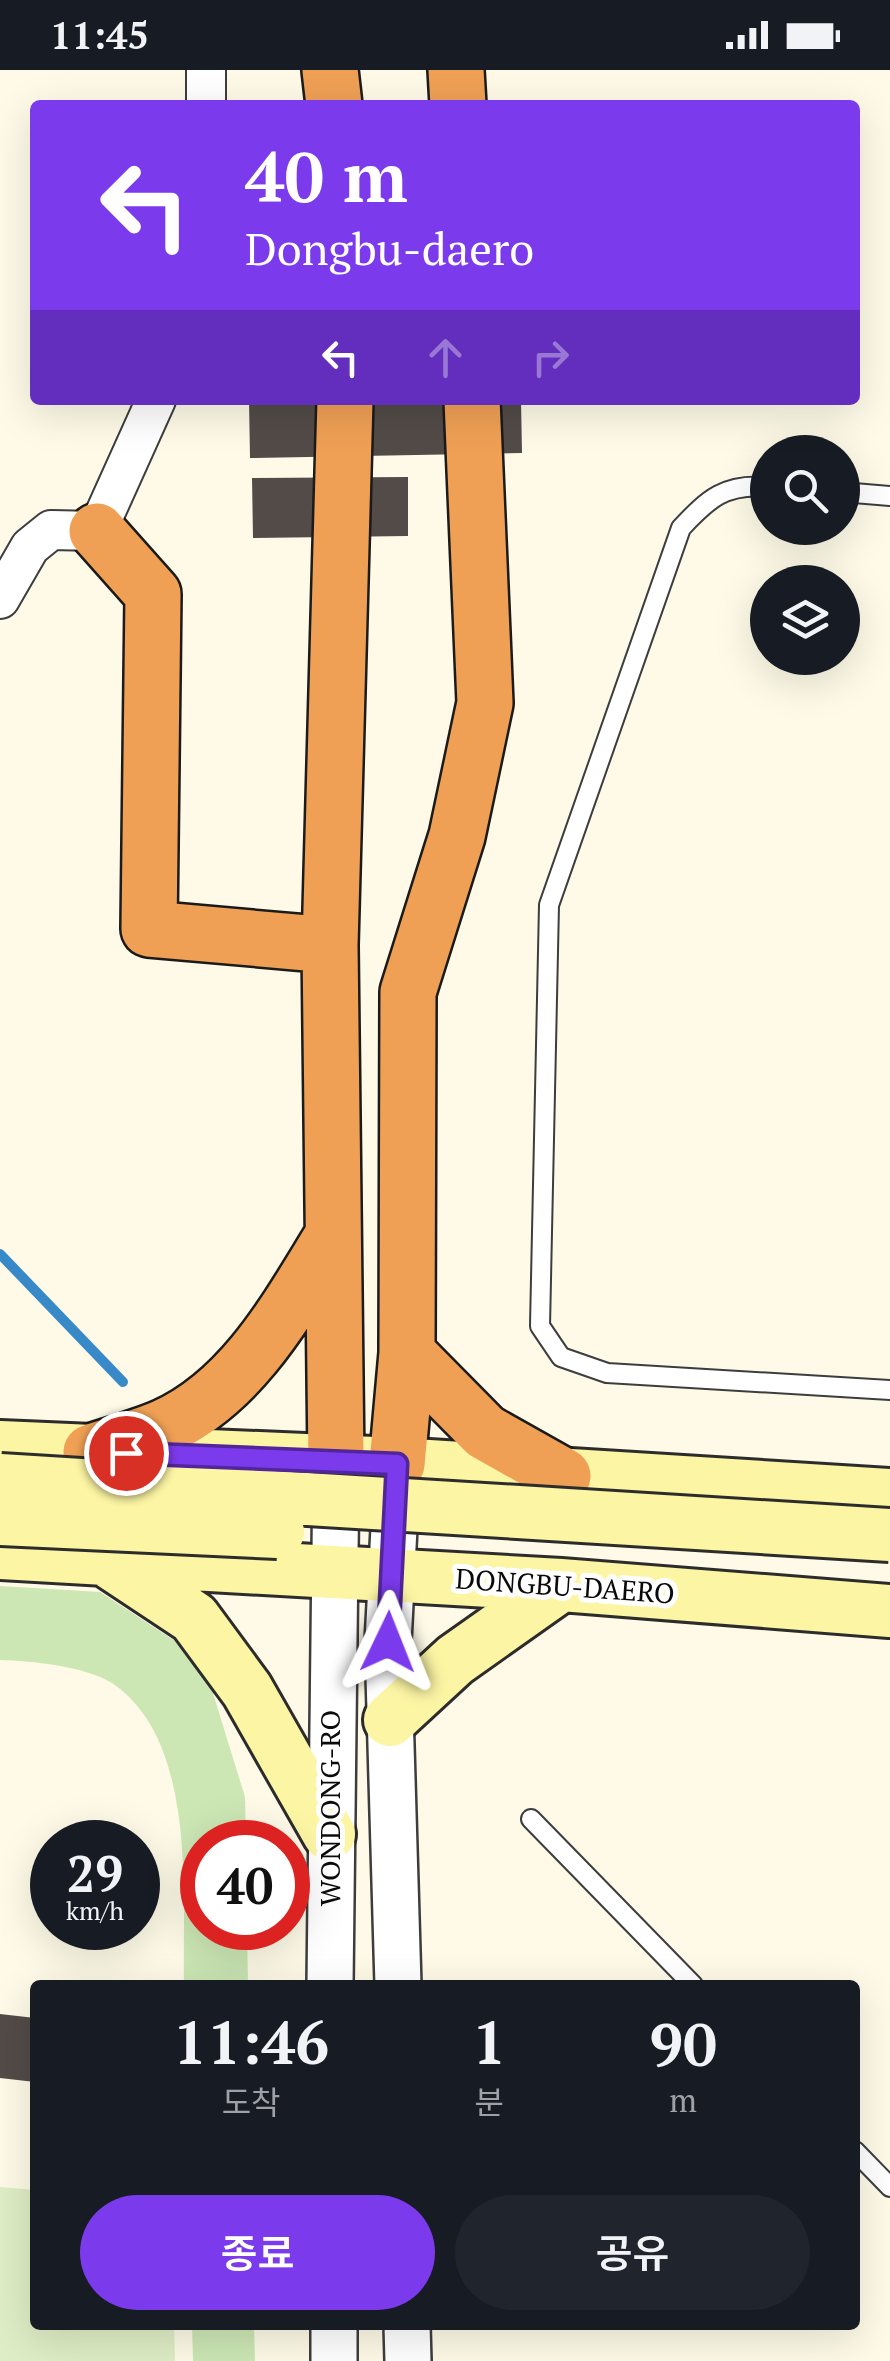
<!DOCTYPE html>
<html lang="ko">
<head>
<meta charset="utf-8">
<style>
  :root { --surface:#171b24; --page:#20242c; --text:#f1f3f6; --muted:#9ea1a6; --accent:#7c3aed }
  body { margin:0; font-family:"PT Serif","Noto Sans KR",serif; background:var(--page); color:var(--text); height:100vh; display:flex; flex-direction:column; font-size:38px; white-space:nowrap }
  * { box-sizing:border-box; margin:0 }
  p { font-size:32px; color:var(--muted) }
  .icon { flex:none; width:55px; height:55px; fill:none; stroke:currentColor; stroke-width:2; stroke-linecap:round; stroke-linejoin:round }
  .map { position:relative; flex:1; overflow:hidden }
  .details { position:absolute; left:30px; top:1910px; width:830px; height:350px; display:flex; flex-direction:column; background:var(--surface); border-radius:10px; box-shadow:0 10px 40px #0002 }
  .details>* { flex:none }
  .guide { position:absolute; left:30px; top:30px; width:830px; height:305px; border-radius:10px; box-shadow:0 10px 40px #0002; background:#7c3aed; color:#fff; overflow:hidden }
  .controls { position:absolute; left:750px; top:365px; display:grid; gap:20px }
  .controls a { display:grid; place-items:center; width:110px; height:110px; border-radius:50%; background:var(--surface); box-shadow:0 10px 40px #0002; font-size:50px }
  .speed { position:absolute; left:30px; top:1750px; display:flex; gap:20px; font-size:50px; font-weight:700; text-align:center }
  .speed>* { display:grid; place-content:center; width:130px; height:130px; border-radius:50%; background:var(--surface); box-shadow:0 10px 40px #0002; line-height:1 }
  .speed small { font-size:25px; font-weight:400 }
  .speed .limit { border:15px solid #d22; background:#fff; color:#111 }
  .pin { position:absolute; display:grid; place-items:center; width:85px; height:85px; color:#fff; margin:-42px; border:5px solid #fff; border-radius:50%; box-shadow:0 2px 10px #0007 }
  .me { position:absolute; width:110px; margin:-55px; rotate:2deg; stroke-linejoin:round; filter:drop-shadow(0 0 8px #0008) }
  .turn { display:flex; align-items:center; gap:35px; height:210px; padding:0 50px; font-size:45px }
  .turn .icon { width:130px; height:130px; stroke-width:2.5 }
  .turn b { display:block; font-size:70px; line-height:85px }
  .lanes { display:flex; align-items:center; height:95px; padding:0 50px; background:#0003; justify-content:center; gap:50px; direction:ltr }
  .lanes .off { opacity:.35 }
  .eta { display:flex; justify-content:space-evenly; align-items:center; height:170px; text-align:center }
  .eta b { font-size:60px; font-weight:600; line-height:70px }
  .primary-button { display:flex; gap:20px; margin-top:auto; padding:20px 50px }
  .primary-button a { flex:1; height:115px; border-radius:60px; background:var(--accent); color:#fff; font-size:40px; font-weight:600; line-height:115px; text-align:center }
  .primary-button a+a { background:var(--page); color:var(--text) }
  .status { display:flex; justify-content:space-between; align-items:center; height:70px; padding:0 50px; background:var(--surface); direction:ltr }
  .status svg { height:28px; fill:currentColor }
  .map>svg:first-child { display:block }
  .green { fill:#cce6b4 }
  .pitch { fill:#deedc5 }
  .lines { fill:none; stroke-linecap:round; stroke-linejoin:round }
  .stream { stroke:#3889c7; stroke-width:10 }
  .building { fill:#524b47 }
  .service-casing { stroke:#3d3d3d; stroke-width:22 }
  .minor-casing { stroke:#3d3d3d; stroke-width:42 }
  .tertiary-casing { stroke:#3d3d3d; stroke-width:50 }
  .secondary-casing { stroke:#2c2c2c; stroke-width:58 }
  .motorway-casing { stroke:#1b1b1b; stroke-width:60 }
  .service { stroke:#fff; stroke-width:18 }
  .minor { stroke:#fff; stroke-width:38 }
  .tertiary { stroke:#fff; stroke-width:45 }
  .secondary { stroke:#fcf5a4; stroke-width:52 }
  .motorway { stroke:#efa055; stroke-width:55 }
  .secondary-bridge-casing { stroke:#2c2c2c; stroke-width:58; stroke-linecap:butt }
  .secondary-bridge { stroke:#fcf5a4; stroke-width:52 }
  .route-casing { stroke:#51269a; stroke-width:25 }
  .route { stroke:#7c3aed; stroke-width:18 }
  .labels { text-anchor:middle; stroke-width:10; stroke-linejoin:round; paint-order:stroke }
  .street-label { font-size:28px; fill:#0a0a0a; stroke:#fff }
</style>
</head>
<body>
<div class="status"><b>11:45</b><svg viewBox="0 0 49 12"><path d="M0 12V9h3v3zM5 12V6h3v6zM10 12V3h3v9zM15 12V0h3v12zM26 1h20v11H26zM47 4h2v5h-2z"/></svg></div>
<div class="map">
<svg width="890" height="2291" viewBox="0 0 890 2291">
  <rect width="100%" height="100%" fill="#fefae7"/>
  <path class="green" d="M 0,1516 L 100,1522 L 175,1571 L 212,1620 L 245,1727 L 246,1772 L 202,1772 L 202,1858 L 247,1858 L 248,1915 L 184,1915 C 182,1825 198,1671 112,1613 C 85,1596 31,1591 0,1590 Z
    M 192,2255 L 254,2255 L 255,2291 L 193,2291 Z"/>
  <path class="pitch" d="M 0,2117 L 35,2120 L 35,2255 L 174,2255 L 175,2291 L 0,2291 Z"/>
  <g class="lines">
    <path class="stream" d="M 0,1184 L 123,1312"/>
  </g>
  <path class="building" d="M 249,330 L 521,330 L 522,383 L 250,388 Z
    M 408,407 L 408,466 L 253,468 L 252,408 Z
    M 0,1944 L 35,1948 L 35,2012 L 0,2008 Z"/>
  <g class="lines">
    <g class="service-casing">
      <path id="service" d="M 768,417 C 725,413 708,429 681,458 L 549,835 L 540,1256 L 561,1287 L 607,1303 L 890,1320
        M 842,422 L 890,426
        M 531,1749 L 693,1915
        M 855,2081 L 890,2117"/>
    </g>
    <g class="minor-casing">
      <path id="minor" d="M 206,0 L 206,35
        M 0,529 L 30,477 L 51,460 L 97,461 L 156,330"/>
    </g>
    <g class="tertiary-casing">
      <path id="tertiary" d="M 397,1401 L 388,1572 L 398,1915
        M 330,1915 L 336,1397
        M 334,2255 L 334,2291
        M 407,2255 L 408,2291"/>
    </g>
    <g class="secondary-casing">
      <path id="secondary" d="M 0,1377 L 397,1394 L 890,1425
        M 0,1483 L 561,1515 L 890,1541
        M 105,1489 L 194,1548 L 247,1620 L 329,1764
        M 390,1650 L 455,1590 L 561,1515"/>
    </g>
    <g class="motorway-casing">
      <path id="motorway" d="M 330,0 L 334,35
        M 456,0 L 458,35
        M 97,461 L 153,524 L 149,859 L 330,875
        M 407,1283 L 485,1362 L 563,1406
        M 91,1382 C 115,1374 141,1367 164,1357 C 242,1322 287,1240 330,1170
        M 336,1392 L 330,875 L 345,330
        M 397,1394 L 407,1283 L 408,922 L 457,766 L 485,633 L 472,330"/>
    </g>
    <use href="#service" class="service"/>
    <use href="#minor" class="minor"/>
    <use href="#tertiary" class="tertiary"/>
    <use href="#secondary" class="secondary"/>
    <use href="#motorway" class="motorway"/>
    <g class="secondary-bridge-casing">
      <path id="secondary-bridge" d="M 0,1410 L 890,1465
        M 0,1449 L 278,1462"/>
    </g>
    <use href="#secondary-bridge" class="secondary-bridge"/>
  </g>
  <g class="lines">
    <g class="route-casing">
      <path id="route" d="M 126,1383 L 397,1394 L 388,1572"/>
    </g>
    <use href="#route" class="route"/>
  </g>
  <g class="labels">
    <g class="street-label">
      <text transform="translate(565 1516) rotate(4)" y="10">DONGBU-DAERO</text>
      <text transform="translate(330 1738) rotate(-90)" y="10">WONDONG-RO</text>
    </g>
  </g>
</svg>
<div class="controls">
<a><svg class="icon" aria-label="search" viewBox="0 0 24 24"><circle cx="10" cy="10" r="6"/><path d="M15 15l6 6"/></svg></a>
<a><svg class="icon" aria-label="layers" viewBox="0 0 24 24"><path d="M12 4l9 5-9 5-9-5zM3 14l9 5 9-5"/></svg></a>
</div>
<div class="speed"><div>29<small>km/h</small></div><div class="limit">40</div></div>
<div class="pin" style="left:126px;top:1383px;background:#d93025"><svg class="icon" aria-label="arrive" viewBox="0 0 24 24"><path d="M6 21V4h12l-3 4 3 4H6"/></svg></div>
<svg class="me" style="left:388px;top:1572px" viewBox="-20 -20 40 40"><path d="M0-17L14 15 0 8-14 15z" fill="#7c3aed" stroke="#fff" stroke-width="4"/></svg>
<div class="guide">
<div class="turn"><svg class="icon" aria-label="left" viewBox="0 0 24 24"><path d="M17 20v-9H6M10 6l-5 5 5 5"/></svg><div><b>40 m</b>Dongbu-daero</div></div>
<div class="lanes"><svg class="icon" aria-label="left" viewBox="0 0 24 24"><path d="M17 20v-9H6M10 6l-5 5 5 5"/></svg><svg class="icon off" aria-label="ahead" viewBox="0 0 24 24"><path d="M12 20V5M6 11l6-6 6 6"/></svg><svg class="icon off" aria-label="right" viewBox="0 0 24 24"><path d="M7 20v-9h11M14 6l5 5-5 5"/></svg></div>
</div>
<section class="details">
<div class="eta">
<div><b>11:46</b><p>도착</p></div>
<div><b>1</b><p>분</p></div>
<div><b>90</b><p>m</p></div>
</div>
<div class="primary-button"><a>종료</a><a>공유</a></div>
</section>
</div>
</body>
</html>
